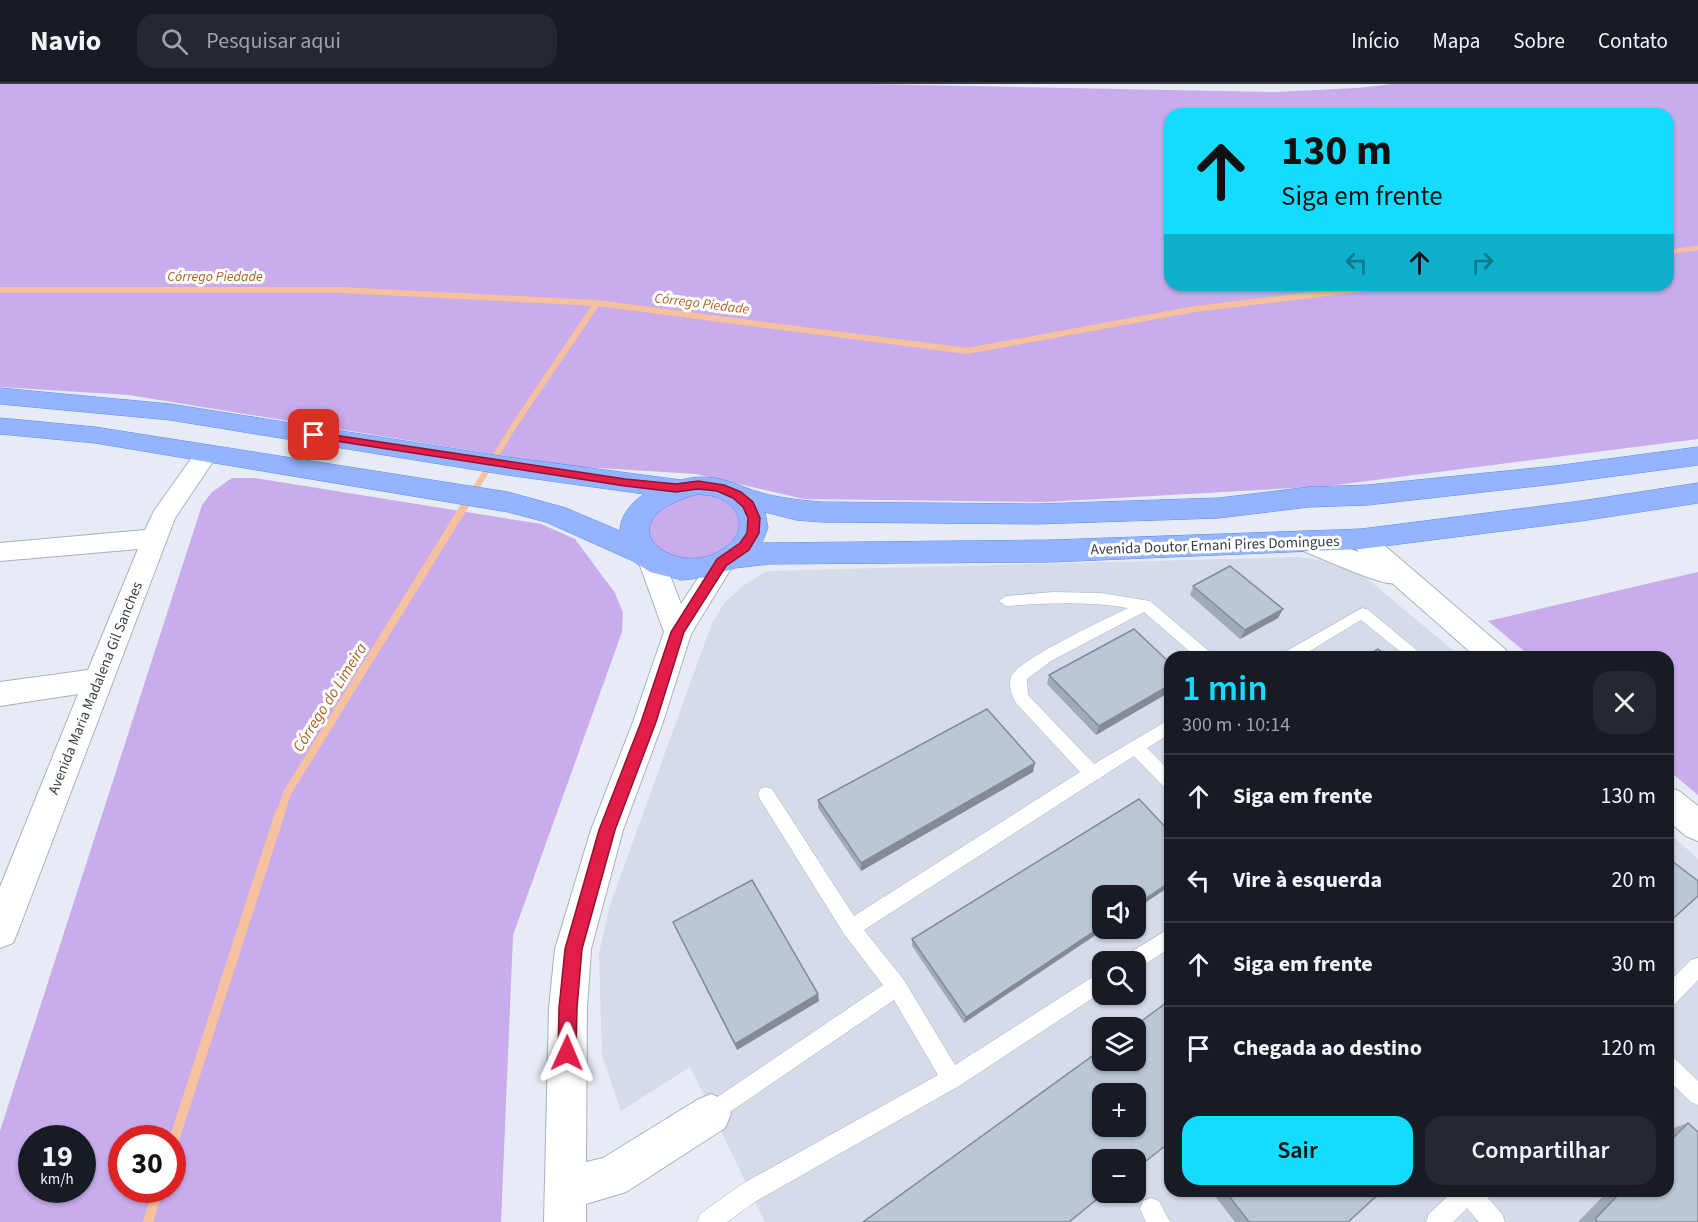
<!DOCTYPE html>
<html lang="pt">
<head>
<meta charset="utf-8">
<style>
  :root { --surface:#171b24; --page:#242831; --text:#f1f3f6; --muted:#9ea1a6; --line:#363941; --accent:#13ddff }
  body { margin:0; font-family:"Source Sans 3",sans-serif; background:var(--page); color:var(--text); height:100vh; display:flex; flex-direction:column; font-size:22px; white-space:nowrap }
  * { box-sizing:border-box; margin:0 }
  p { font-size:20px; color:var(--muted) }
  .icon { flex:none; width:33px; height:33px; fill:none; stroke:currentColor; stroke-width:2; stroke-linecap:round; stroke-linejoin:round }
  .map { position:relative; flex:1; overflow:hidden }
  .details { position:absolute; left:1164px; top:567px; width:510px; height:546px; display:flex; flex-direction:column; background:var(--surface); border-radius:18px; box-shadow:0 2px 4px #0004 }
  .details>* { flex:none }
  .guide { position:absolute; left:1164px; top:24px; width:510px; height:183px; border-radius:18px; box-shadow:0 2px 4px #0004; background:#13ddff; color:#111; overflow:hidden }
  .controls { position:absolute; left:1092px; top:801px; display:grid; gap:12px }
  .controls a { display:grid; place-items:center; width:54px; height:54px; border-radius:12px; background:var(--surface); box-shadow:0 2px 4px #0004; font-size:30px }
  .speed { position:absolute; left:18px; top:1041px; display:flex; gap:12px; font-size:30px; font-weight:700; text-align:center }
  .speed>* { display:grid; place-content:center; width:78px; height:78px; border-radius:50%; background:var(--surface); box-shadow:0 2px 4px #0004; line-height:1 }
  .speed small { font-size:15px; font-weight:400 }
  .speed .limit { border:9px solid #d22; background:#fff; color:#111 }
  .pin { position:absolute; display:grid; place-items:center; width:51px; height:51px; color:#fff; margin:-26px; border-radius:12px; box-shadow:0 3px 9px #0006 }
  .me { position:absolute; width:66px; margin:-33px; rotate:1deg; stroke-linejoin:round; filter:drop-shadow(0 0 4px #0008) }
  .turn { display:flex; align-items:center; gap:21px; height:126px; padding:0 18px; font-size:27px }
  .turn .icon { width:78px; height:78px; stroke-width:2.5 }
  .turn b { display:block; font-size:42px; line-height:51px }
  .lanes { display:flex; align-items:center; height:57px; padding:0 18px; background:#0003; justify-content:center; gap:30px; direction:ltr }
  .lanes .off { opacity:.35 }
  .round { display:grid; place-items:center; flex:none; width:63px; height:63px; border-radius:18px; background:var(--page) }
  .head { display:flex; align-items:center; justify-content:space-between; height:102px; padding:0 18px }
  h1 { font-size:36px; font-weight:600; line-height:45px; color:var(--accent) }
  .button { display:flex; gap:12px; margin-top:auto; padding:12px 18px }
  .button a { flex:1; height:69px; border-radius:18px; background:var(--accent); color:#111; font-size:24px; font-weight:600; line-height:69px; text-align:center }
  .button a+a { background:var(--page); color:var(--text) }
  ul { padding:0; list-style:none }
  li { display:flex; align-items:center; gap:18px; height:84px; padding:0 18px; border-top:2px solid var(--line) }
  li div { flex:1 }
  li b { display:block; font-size:22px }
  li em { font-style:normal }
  header { display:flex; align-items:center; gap:36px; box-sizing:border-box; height:84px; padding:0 30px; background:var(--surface); border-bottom:2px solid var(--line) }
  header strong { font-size:28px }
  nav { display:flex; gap:33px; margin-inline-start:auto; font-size:21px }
  .search { width:420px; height:54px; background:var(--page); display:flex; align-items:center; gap:15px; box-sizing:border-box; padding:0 21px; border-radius:18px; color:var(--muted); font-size:22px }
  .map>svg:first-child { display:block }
  .residential { fill:#d4dbe9; fill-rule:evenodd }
  .green { fill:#c8acec; fill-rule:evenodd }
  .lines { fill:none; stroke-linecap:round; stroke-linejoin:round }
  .stream-far3 { stroke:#f6c19e; stroke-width:4.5 }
  .stream-far2 { stroke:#f6c19e; stroke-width:6 }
  .stream-far1 { stroke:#f6c19e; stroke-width:8 }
  .stream { stroke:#f6c19e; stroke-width:10 }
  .lane-casing { stroke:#a8b1c1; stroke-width:1 }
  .street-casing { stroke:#a8b1c1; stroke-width:2 }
  .primary-casing { stroke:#5c89ed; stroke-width:1 }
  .lane { fill:#fff; fill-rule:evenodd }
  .street { fill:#fff; fill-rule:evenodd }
  .primary { fill:#95b4ff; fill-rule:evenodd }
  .wall { fill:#a1aab9 }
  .shaded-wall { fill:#838b96 }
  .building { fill:#bbc6d7; stroke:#838b96; stroke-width:1.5; fill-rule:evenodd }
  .route { fill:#e11d48; stroke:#92132f; stroke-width:1.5 }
  .labels { text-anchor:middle; stroke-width:6; stroke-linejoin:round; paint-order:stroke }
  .far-water-label { font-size:14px; font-style:italic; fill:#b46024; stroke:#fff }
  .street-label { font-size:15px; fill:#353d48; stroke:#fff }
  .water-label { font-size:16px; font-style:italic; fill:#b46024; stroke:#fff }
</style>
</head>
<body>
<header>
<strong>Navio</strong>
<div class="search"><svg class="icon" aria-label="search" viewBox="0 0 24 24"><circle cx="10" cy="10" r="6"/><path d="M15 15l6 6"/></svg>Pesquisar aqui</div>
<nav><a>Início</a><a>Mapa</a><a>Sobre</a><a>Contato</a></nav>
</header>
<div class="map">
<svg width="1698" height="1138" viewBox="0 0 1698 1138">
  <rect width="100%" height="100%" fill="#e7ebf5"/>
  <path class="residential" d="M 1298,473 L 1320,476 L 1364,492 L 1461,573 L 1170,573 L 1170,1107 L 1668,1107 L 1668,748 L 1698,775 L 1698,1138 L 765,1138 L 690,983 L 621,1027 L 602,972 L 599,869 L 610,821 L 712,539 L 725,518 L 744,501 L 767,487 ZM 1102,812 L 1136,812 L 1136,844 L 1102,844 ZM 1102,878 L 1136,878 L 1136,910 L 1102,910 ZM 1102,944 L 1136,944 L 1136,976 L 1102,976 ZM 1102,1010 L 1136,1010 L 1136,1042 L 1102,1042 ZM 1102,1076 L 1136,1076 L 1136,1108 L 1102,1108 Z"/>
  <path class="green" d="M 0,0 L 871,0 L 1274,8 L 1357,4 L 1393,0 L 1698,0 L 1698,355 L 1328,402 L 1046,418 L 804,415 L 696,390 L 566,382 L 129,311 L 0,303 ZM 1170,30 L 1668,30 L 1668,201 L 1170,201 Z
    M 232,394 L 255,394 L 541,440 L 575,455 L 615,509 L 623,529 L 622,548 L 513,851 L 501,1138 L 0,1138 L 0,1047 L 202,421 L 212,408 ZM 32,1054 L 82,1054 L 82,1106 L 32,1106 ZM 122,1054 L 172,1054 L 172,1106 L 122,1106 Z
    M 683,407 L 725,410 L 748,444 L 712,477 L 655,472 L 642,434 Z
    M 1698,488 L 1698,711 L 1668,686 L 1668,573 L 1531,573 L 1488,537 Z"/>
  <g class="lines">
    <path class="stream-far3" d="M 1668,168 L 1698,164"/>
    <path class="stream-far2" d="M 0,206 L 341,206 L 597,219 L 967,267 L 1195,225 L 1394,201
      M 466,420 L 515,340 L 597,219"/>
    <path class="stream-far1" d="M 280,731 L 287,709 L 467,418"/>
    <path class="stream" d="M 172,1062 L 280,729
      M 148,1138 L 158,1106"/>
    <g class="lane-casing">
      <path id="lane" d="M 1053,508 L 1101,509 L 1150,517 L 1211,569 L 1214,573 L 1196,573 L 1144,528 L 1051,577 L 1027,595 L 1028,611 L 1094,680 L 1170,635 L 1170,650 L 1147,664 L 1170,687 L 1170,705 L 1164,703 L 1134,672 L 864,846 L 904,896 L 955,981 L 1102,887 L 1102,908 L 959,1002 L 758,1116 L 727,1138 L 697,1138 L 700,1130 L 742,1100 L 938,991 L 894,916 L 718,1036 L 711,1039 L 704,1036 L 701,1029 L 704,1022 L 883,901 L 844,850 L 760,715 L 758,710 L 760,705 L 766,703 L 772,705 L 854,832 L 1080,688 L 1016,619 C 1012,611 1008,603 1011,593 C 1017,576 1108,534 1128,524 C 1087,517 1047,519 1006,522 L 999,517 L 1006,512 Z
        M 1362,524 L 1367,525 L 1425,573 L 1407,573 L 1361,536 L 1300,573 L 1280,573 L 1283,569 Z
        M 1170,844 L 1170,864 L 1136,886 L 1136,878 L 1124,878 L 1126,871 Z
        M 1698,874 L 1698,896 L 1675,920 L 1668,923 L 1668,899 L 1691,876 Z
        M 1668,972 L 1675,975 L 1698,997 L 1698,1021 L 1691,1018 L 1668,996 Z
        M 1453,1107 L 1482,1107 L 1502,1130 L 1505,1138 L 1479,1138 L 1467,1124 L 1453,1138 L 1426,1138 L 1429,1130 Z
        M 1151,1114 L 1159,1117 L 1170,1138 L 1146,1138 L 1140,1125 L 1143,1117 Z"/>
    </g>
    <g class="street-casing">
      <path id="street" d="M 206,362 L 214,365 L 218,370 L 175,434 L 18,847 L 13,859 L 0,864 L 0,803 L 78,610 L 0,622 L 0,598 L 88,586 L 138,465 L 0,477 L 0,459 L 145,446 L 154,427 L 198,365 Z
        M 1361,446 L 1370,449 L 1505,565 L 1509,573 L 1476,573 L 1392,499 C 1383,502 1312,470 1296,464 L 1292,458 L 1296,452 L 1305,449 L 1359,468 L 1348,455 L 1352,449 Z
        M 651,467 L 660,469 L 664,476 L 681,520 L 713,471 L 722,469 L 731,471 L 735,478 L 691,550 L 663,638 L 623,746 L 591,865 L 587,924 L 586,1078 L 603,1074 L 697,1016 L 711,1010 L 725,1016 L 731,1030 L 725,1044 L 626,1108 L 586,1120 L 586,1138 L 544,1138 L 549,924 L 555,865 L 591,746 L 633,638 L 664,548 L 638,476 L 642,469 Z
        M 1668,703 L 1679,707 L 1698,722 L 1698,757 L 1686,752 L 1668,737 Z"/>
    </g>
    <g class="primary-casing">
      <path id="primary" d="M 0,304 L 170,320 L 507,373 L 681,396 C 705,390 722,394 744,403 C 768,413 797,416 822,418 L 1037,420 L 1219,414 L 1309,403 L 1368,401 L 1555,382 L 1698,363 L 1698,381 L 1555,400 L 1368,421 L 1309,423 L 1219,434 L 1037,440 L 822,438 L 796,436 L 765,428 L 768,444 L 762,459 L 1052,456 L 1361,445 L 1581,417 L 1698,399 L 1698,419 L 1581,437 L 1361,465 L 1052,478 L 770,480 L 735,484 L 709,493 L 682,496 L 650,488 L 633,477 L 546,438 L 508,428 L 95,359 L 0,350 L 0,334 L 95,343 L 508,408 L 566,424 L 620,447 C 620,432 632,418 644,410 L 507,391 L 170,336 L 0,320 ZM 698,410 C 704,411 710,411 716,413 C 734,418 748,439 733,456 C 688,507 590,439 698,410 Z"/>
    </g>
    <use href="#lane" class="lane"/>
    <use href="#street" class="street"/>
    <use href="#primary" class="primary"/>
  </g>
  <path class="wall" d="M 1193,502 L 1283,525 L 1278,534 L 1240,555 L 1190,511 Z
    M 1170,579 L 1096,651 L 1047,600 L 1049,591 Z
    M 1033,688 L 861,787 L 818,724 L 818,716 Z
    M 1170,802 L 1136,825 L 1136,812 L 1102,844 L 1106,844 L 964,939 L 912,862 L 912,855 Z
    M 673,838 L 819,917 L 737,966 L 676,845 Z
    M 1688,1039 L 1698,1138 L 1578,1138 L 1608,1107 L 1668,1107 L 1668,1046 Z
    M 1211,1107 L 1382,1107 L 1348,1138 L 1235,1138 Z"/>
  <path class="shaded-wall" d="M 1283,525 L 1278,534 L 1240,555 L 1245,546 Z
    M 1170,601 L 1170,608 L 1096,651 L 1099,642 Z
    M 1035,679 L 1033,688 L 861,787 L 861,779 Z
    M 1170,798 L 1170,802 L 1136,825 L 1136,821 Z
    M 1102,842 L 1102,844 L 1106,844 L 964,939 L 966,933 Z
    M 818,910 L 819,917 L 737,966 L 735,960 Z"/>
  <path class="building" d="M 1230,482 L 1283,525 L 1245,546 L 1193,502 Z
    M 1134,545 L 1170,579 L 1170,601 L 1099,642 L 1049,591 Z
    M 1378,565 L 1388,573 L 1365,573 Z
    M 987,625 L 1035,679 L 861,779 L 818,716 Z
    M 1139,715 L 1170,748 L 1170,798 L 1136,821 L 1136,812 L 1102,812 L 1102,842 L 966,933 L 912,855 Z
    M 1668,774 L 1698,797 L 1698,812 L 1668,839 Z
    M 752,796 L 818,910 L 735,960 L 673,838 Z
    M 1170,916 L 1170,1058 L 1136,1085 L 1136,1076 L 1102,1076 L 1102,1108 L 1106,1108 L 1069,1138 L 863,1138 L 1102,965 L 1102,976 L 1136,976 L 1136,944 L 1132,944 ZM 1102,1010 L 1136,1010 L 1136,1042 L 1102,1042 Z
    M 1688,1039 L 1698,1048 L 1698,1138 L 1598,1138 L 1595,1135 L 1622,1107 L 1668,1107 L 1668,1059 Z
    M 1225,1107 L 1382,1107 L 1348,1138 L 1249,1138 Z"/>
  <path class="route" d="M 314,348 L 625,395 L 676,400 L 698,397 L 724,401 L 741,408 L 753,418 L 760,434 L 759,449 L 749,466 L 726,482 L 684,548 L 656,638 L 615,746 L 582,865 L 577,924 L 576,969 L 573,975 L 567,978 L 561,975 L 558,969 L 559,924 L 565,865 L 599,746 L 641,638 L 671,548 L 717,475 L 740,459 L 747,449 L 748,434 L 743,423 L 733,414 L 717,407 L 698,405 L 676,408 L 625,402 L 310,353 L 308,351 Z"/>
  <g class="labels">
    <g class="far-water-label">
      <text x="215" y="197">Córrego Piedade</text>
      <text transform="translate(702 219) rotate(7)" y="5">Córrego Piedade</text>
    </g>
    <g class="street-label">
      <text transform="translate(1215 461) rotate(-2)" y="5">Avenida Doutor Ernani Pires Domingues</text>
      <text transform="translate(95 604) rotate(-68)" y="5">Avenida Maria Madalena Gil Sanches</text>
    </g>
    <g class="water-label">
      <text transform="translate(329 613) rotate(-58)" y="6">Córrego do Limeira</text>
    </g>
  </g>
</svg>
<div class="controls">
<a><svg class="icon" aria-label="sound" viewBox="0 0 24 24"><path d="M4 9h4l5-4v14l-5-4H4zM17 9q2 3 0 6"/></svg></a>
<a><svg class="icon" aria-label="search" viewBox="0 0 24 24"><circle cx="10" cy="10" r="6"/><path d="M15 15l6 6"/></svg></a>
<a><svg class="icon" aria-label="layers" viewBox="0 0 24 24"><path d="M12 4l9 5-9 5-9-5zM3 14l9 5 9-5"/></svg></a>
<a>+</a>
<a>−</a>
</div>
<div class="speed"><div>19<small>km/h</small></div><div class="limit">30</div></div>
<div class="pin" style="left:314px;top:351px;background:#d93025"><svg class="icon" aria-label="arrive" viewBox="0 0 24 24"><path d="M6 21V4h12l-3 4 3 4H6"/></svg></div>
<svg class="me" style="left:567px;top:969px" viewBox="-20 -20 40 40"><path d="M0-17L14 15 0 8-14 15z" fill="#e11d48" stroke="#fff" stroke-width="4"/></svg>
<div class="guide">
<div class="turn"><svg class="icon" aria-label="ahead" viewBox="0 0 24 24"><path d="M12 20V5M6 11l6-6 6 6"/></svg><div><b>130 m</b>Siga em frente</div></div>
<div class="lanes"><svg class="icon off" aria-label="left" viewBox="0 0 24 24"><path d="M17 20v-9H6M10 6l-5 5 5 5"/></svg><svg class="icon" aria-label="ahead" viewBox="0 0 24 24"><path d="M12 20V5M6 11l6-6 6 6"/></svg><svg class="icon off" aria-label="right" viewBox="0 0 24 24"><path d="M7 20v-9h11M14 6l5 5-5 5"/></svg></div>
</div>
<section class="details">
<div class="head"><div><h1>1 min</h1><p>300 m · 10:14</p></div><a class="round"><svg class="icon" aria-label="close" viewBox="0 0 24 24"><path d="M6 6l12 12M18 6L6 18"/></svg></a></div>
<ul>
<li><svg class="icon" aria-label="ahead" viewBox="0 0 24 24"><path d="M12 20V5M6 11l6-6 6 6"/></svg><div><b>Siga em frente</b></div><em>130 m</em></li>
<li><svg class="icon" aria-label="left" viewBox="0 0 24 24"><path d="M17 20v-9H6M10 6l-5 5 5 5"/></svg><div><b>Vire à esquerda</b></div><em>20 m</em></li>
<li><svg class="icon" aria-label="ahead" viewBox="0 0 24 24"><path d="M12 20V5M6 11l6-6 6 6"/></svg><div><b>Siga em frente</b></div><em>30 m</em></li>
<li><svg class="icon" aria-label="arrive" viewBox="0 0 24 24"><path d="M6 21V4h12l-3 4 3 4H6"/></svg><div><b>Chegada ao destino</b></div><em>120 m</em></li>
</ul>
<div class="button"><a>Sair</a><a>Compartilhar</a></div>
</section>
</div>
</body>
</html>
